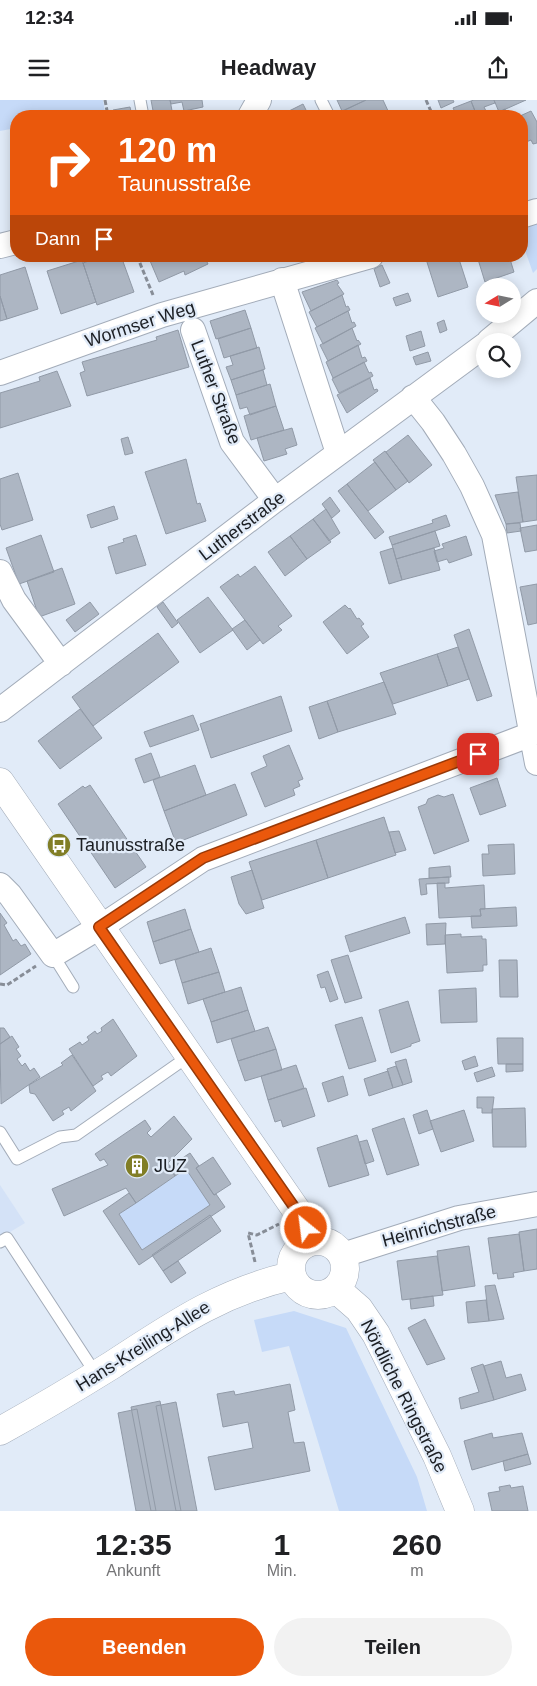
<!DOCTYPE html>
<html lang="de">
<head>
<meta charset="utf-8">
<style>
  :root { --surface:#fff; --page:#f2f2f2; --text:#202124; --muted:#757577; --accent:#ea580c }
  body { margin:0; font-family:Helvetica,sans-serif; background:var(--page); color:var(--text); height:100vh; display:flex; flex-direction:column; font-size:19px; white-space:nowrap }
  * { box-sizing:border-box; margin:0 }
  p { font-size:16px; color:var(--muted) }
  .icon { flex:none; width:28px; height:28px; fill:none; stroke:currentColor; stroke-width:2; stroke-linecap:round; stroke-linejoin:round }
  .map { position:relative; height:1411px; overflow:hidden }
  .sheet { display:flex; flex-direction:column; background:var(--surface); flex:1 }
  .sheet>* { flex:none }
  .hud { position:absolute; left:10px; top:10px; width:518px; height:152px; border-radius:20px; box-shadow:0 2px 12px #0003; background:#ea580c; color:#fff; overflow:hidden }
  .needle { width:32px; rotate:260deg }
  .controls { position:absolute; left:476px; top:178px; display:grid; gap:10px }
  .controls a { display:grid; place-items:center; width:45px; height:45px; border-radius:50%; background:var(--surface); box-shadow:0 2px 12px #0003; font-size:25px }
  .pin { position:absolute; display:grid; place-items:center; width:42px; height:42px; color:#fff; margin:-21px; border-radius:10px; box-shadow:0 2px 8px #0006 }
  .me { position:absolute; width:55px; margin:-28px; rotate:331deg; stroke-linejoin:round; filter:drop-shadow(0 0 4px #0008) }
  .turn { display:flex; align-items:center; gap:18px; height:105px; padding:0 25px; font-size:22px }
  .turn .icon { width:65px; height:65px; stroke-width:2.5 }
  .turn b { display:block; font-size:35px; line-height:42px }
  .then { display:flex; align-items:center; height:48px; padding:0 25px; background:#0003; gap:10px; font-size:19px }
  .eta { display:flex; justify-content:space-evenly; align-items:center; height:85px; text-align:center }
  .eta b { font-size:30px; font-weight:600; line-height:35px }
  .cta { display:flex; gap:10px; margin-top:auto; padding:10px 25px }
  .cta a { flex:1; height:58px; border-radius:30px; background:var(--accent); color:#fff; font-size:20px; font-weight:600; line-height:58px; text-align:center }
  .cta a+a { background:var(--page); color:var(--text) }
  .status { display:flex; justify-content:space-between; align-items:center; height:35px; padding:0 25px; background:var(--surface); direction:ltr }
  .status svg { height:14px; fill:currentColor }
  header { display:flex; justify-content:space-between; align-items:center; height:65px; padding:0 25px; background:var(--surface); font-size:22px; font-weight:600 }
  .map>svg:first-child { display:block }
  .built { fill:#d4e2f7 }
  .green { fill:#c6daf8 }
  .building { fill:#adb6c3; stroke:#919aa7 }
  .lines { fill:none; stroke-linecap:round; stroke-linejoin:round }
  .service-casing { stroke:#a3acb9; stroke-width:13 }
  .minor-casing { stroke:#a3acb9; stroke-width:26 }
  .tertiary-casing { stroke:#a3acb9; stroke-width:29 }
  .path { stroke:#878d97; stroke-width:3; stroke-dasharray:5 2.5; stroke-linecap:butt }
  .service { stroke:#fff; stroke-width:11 }
  .minor { stroke:#fff; stroke-width:24 }
  .tertiary { stroke:#fff; stroke-width:28 }
  .route-casing { stroke:#983908; stroke-width:12 }
  .route { stroke:#ea580c; stroke-width:9 }
  .labels { text-anchor:middle; stroke-width:4.5; stroke-linejoin:round; paint-order:stroke }
  .street-label { font-size:18px; fill:#1b1e23; stroke:#e1ebf8 }
  .poi-label { font-size:18px; fill:#1b1e23; stroke:#e1ebf8; text-anchor:start }
</style>
</head>
<body>
<div class="status"><b>12:34</b><svg viewBox="0 0 49 12"><path d="M0 12V9h3v3zM5 12V6h3v6zM10 12V3h3v9zM15 12V0h3v12zM26 1h20v11H26zM47 4h2v5h-2z"/></svg></div>
<header><svg class="icon" aria-label="menu" viewBox="0 0 24 24"><path d="M4 6h16M4 12h16M4 18h16"/></svg>Headway<svg class="icon" aria-label="share" viewBox="0 0 24 24"><path d="M12 15V3M7 8l5-5 5 5M5 13v7h14v-7"/></svg></header>
<div class="map">
<svg width="537" height="1411" viewBox="0 0 537 1411">
  <rect width="100%" height="100%" fill="#e1ebf8"/>
  <path class="built" d="M 0,1085 L 25,1123 L 0,1138 Z"/>
  <path class="green" d="M 0,0 L 103,0 L 105,12 L 80,16 L 16,16 L 16,28 L 0,31 Z
    M 537,118 L 537,169 L 533,173 L 521,139 L 521,126 Z
    M 186,1069 L 210,1105 L 142,1150 L 119,1114 Z
    M 294,1211 L 346,1228 L 417,1377 L 427,1411 L 339,1411 L 289,1246 L 262,1252 L 254,1220 Z"/>
  <path class="building" d="M 151,0 L 170,0 L 173,16 L 154,16 Z
    M 170,0 L 202,0 L 203,7 L 184,11 L 182,2 L 171,4 Z
    M 337,0 L 366,0 L 342,11 Z
    M 366,0 L 383,0 L 389,13 L 381,16 L 349,16 L 345,10 Z
    M 438,0 L 453,0 L 454,2 L 441,8 Z
    M 474,0 L 494,0 L 495,3 L 484,7 L 487,13 L 477,16 L 471,1 Z
    M 494,0 L 526,0 L 499,12 Z
    M 471,1 L 477,16 L 457,16 L 453,8 Z
    M 303,4 L 309,16 L 282,16 L 281,15 Z
    M 130,7 L 132,16 L 114,16 L 113,10 Z
    M 505,9 L 508,16 L 489,16 L 499,12 Z
    M 531,11 L 537,22 L 537,43 L 533,44 L 531,40 L 521,44 L 520,16 Z
    M 103,156 L 121,156 L 134,192 L 97,205 L 83,163 Z
    M 148,156 L 204,156 L 208,164 L 185,175 L 184,171 L 159,182 Z
    M 433,156 L 458,156 L 468,187 L 438,197 L 426,159 Z
    M 477,156 L 509,156 L 514,172 L 485,182 Z
    M 82,160 L 96,202 L 61,214 L 47,171 Z
    M 382,165 L 390,183 L 380,187 L 374,169 Z
    M 25,167 L 38,209 L 7,219 L 0,196 L 0,175 Z
    M 337,180 L 339,183 L 337,184 L 344,194 L 311,211 L 302,192 Z
    M 408,193 L 411,201 L 396,206 L 393,198 Z
    M 342,195 L 346,207 L 348,206 L 350,210 L 317,227 L 309,212 Z
    M 0,196 L 7,219 L 0,221 Z
    M 245,210 L 251,228 L 216,239 L 210,221 Z
    M 348,211 L 352,223 L 354,222 L 356,226 L 323,244 L 315,228 Z
    M 444,220 L 447,230 L 440,233 L 437,223 Z
    M 251,228 L 257,248 L 224,258 L 218,239 Z
    M 352,228 L 357,241 L 358,240 L 361,244 L 328,261 L 320,245 Z
    M 178,230 L 189,267 L 87,296 L 80,273 L 85,271 L 82,262 L 157,240 L 156,237 Z
    M 421,231 L 425,246 L 410,251 L 406,236 Z
    M 358,245 L 362,258 L 365,257 L 367,261 L 333,278 L 326,262 Z
    M 259,247 L 265,269 L 231,280 L 226,267 L 233,265 L 230,256 Z
    M 428,252 L 431,261 L 416,265 L 413,257 Z
    M 364,262 L 369,273 L 371,272 L 373,276 L 339,293 L 332,279 Z
    M 263,270 L 267,285 L 236,295 L 231,280 Z
    M 57,271 L 71,306 L 0,328 L 0,293 L 40,281 L 39,277 Z
    M 370,278 L 374,290 L 377,289 L 378,291 L 347,313 L 337,295 Z
    M 270,284 L 276,306 L 250,315 L 247,307 L 240,309 L 236,295 Z
    M 276,306 L 284,330 L 251,340 L 244,316 Z
    M 292,328 L 297,345 L 285,349 L 287,354 L 264,361 L 257,338 Z
    M 408,335 L 432,365 L 409,383 L 386,352 Z
    M 128,337 L 133,353 L 125,355 L 121,339 Z
    M 385,351 L 408,381 L 396,390 L 373,360 Z
    M 186,359 L 197,404 L 200,403 L 206,421 L 166,434 L 145,372 Z
    M 375,362 L 396,390 L 368,411 L 347,384 Z
    M 18,373 L 33,420 L 2,430 L 0,424 L 0,379 Z
    M 537,375 L 537,420 L 523,422 L 516,377 Z
    M 347,384 L 384,432 L 375,439 L 338,391 Z
    M 518,392 L 523,422 L 506,424 L 495,395 Z
    M 330,397 L 340,411 L 332,418 L 322,404 Z
    M 114,406 L 118,419 L 91,428 L 87,415 Z
    M 326,409 L 340,433 L 329,441 L 313,419 Z
    M 446,415 L 450,426 L 392,445 L 389,437 L 433,423 L 432,420 Z
    M 313,419 L 331,442 L 307,459 L 290,436 Z
    M 520,423 L 521,431 L 507,433 L 506,424 Z
    M 537,425 L 537,450 L 525,452 L 520,428 Z
    M 435,431 L 440,446 L 396,459 L 392,445 Z
    M 41,435 L 54,472 L 19,484 L 6,448 Z
    M 136,435 L 146,465 L 116,474 L 108,447 L 124,442 L 123,439 Z
    M 290,436 L 307,459 L 285,476 L 268,452 Z
    M 466,436 L 472,455 L 449,463 L 447,459 L 437,462 L 434,451 L 444,448 L 442,444 Z
    M 393,448 L 402,480 L 389,484 L 380,452 Z
    M 434,448 L 440,470 L 402,480 L 396,459 Z
    M 255,466 L 292,516 L 278,526 L 282,530 L 263,544 L 220,487 L 238,474 L 240,477 Z
    M 62,468 L 75,504 L 39,517 L 27,481 Z
    M 537,484 L 537,523 L 528,525 L 520,487 Z
    M 208,497 L 233,530 L 200,553 L 177,520 Z
    M 90,502 L 99,514 L 75,532 L 66,520 Z
    M 163,502 L 178,523 L 172,528 L 157,507 Z
    M 345,505 L 349,509 L 350,508 L 357,519 L 359,518 L 364,524 L 361,526 L 369,537 L 347,554 L 323,522 Z
    M 245,520 L 260,540 L 247,550 L 232,529 Z
    M 469,529 L 492,596 L 477,601 L 454,535 Z
    M 158,533 L 179,562 L 93,626 L 72,597 Z
    M 458,547 L 469,579 L 448,586 L 437,554 Z
    M 437,554 L 448,586 L 393,604 L 380,573 Z
    M 384,582 L 396,614 L 338,632 L 327,601 Z
    M 281,596 L 292,631 L 211,658 L 200,624 Z
    M 327,601 L 338,632 L 319,639 L 309,607 Z
    M 80,609 L 102,638 L 60,669 L 38,641 Z
    M 193,615 L 199,630 L 150,647 L 144,632 Z
    M 289,645 L 303,679 L 298,681 L 300,686 L 293,689 L 295,695 L 265,707 L 251,673 L 267,666 L 263,656 Z
    M 151,653 L 160,677 L 144,683 L 135,659 Z
    M 195,665 L 206,695 L 164,711 L 153,680 Z
    M 497,678 L 506,706 L 480,715 L 470,688 Z
    M 235,684 L 247,715 L 176,743 L 164,711 Z
    M 90,685 L 146,767 L 115,788 L 58,704 L 83,686 L 85,688 Z
    M 453,694 L 469,741 L 434,754 L 418,707 L 426,704 L 428,699 L 438,695 L 444,697 Z
    M 384,717 L 396,755 L 328,778 L 316,740 Z
    M 399,731 L 406,750 L 395,753 L 389,732 Z
    M 316,740 L 328,778 L 262,800 L 249,762 Z
    M 514,744 L 515,774 L 483,776 L 482,754 L 489,754 L 488,745 Z
    M 450,766 L 451,777 L 429,778 L 429,768 Z
    M 252,770 L 264,808 L 246,814 L 239,804 L 231,777 Z
    M 449,777 L 449,783 L 426,784 L 427,794 L 421,795 L 419,779 Z
    M 437,783 L 445,783 L 445,788 L 484,785 L 485,809 L 480,809 L 481,816 L 439,818 Z
    M 516,807 L 517,826 L 472,828 L 471,816 L 481,816 L 480,809 Z
    M 185,809 L 191,829 L 153,842 L 147,822 Z
    M 0,813 L 7,823 L 4,825 L 13,841 L 16,839 L 21,846 L 25,844 L 31,854 L 0,875 Z
    M 405,817 L 410,833 L 350,852 L 345,836 Z
    M 446,823 L 445,844 L 427,845 L 426,824 Z
    M 191,829 L 199,852 L 160,864 L 153,842 Z
    M 461,834 L 461,837 L 482,836 L 482,839 L 486,839 L 487,865 L 483,865 L 483,871 L 447,873 L 445,835 Z
    M 211,848 L 219,872 L 182,883 L 175,860 Z
    M 348,855 L 362,898 L 345,903 L 331,860 Z
    M 499,860 L 517,860 L 518,897 L 500,897 Z
    M 328,871 L 338,899 L 330,902 L 325,887 L 321,888 L 317,875 Z
    M 219,872 L 225,892 L 188,904 L 182,883 Z
    M 241,887 L 248,910 L 211,922 L 203,899 Z
    M 476,888 L 477,922 L 441,923 L 439,890 Z
    M 408,901 L 420,941 L 411,944 L 411,946 L 391,953 L 379,910 Z
    M 248,910 L 255,931 L 217,943 L 211,922 Z
    M 362,917 L 376,961 L 349,969 L 335,925 Z
    M 113,919 L 137,956 L 111,976 L 108,972 L 101,976 L 103,979 L 93,986 L 69,949 L 80,942 L 82,945 L 89,940 L 87,937 L 95,931 L 97,934 L 102,931 L 101,928 Z
    M 268,927 L 276,949 L 238,961 L 231,939 Z
    M 0,928 L 4,928 L 10,937 L 0,944 Z
    M 12,936 L 19,947 L 16,949 L 21,956 L 17,959 L 22,966 L 25,963 L 30,971 L 34,968 L 40,977 L 1,1004 L 0,944 Z
    M 497,938 L 523,938 L 523,964 L 498,964 Z
    M 276,949 L 282,970 L 245,981 L 238,961 Z
    M 72,955 L 96,991 L 71,1011 L 69,1007 L 62,1011 L 64,1014 L 53,1021 L 35,994 L 30,993 L 29,985 L 63,965 L 61,963 Z
    M 475,956 L 478,966 L 465,970 L 462,961 Z
    M 406,959 L 412,982 L 403,985 L 395,962 Z
    M 506,964 L 523,964 L 523,971 L 506,972 Z
    M 296,965 L 304,988 L 268,1000 L 261,976 Z
    M 396,966 L 403,985 L 393,988 L 387,969 Z
    M 492,967 L 495,976 L 477,982 L 474,973 Z
    M 388,971 L 393,988 L 369,996 L 364,979 Z
    M 343,976 L 348,995 L 328,1002 L 322,983 Z
    M 306,988 L 315,1016 L 283,1027 L 281,1020 L 275,1022 L 268,1000 Z
    M 477,997 L 494,997 L 492,1013 L 482,1013 L 482,1008 L 477,1008 Z
    M 525,1008 L 526,1047 L 493,1047 L 492,1009 Z
    M 427,1010 L 433,1029 L 419,1034 L 413,1015 Z
    M 464,1010 L 474,1041 L 441,1052 L 430,1021 Z
    M 174,1016 L 192,1039 L 168,1063 L 175,1076 L 136,1103 L 126,1088 L 64,1116 L 52,1089 L 108,1065 L 104,1059 L 100,1061 L 95,1054 L 145,1020 L 151,1029 L 147,1033 L 151,1037 Z
    M 404,1018 L 419,1065 L 387,1075 L 372,1029 Z
    M 357,1035 L 369,1075 L 329,1087 L 317,1048 Z
    M 367,1040 L 374,1061 L 365,1064 L 359,1042 Z
    M 190,1053 L 199,1066 L 196,1068 L 214,1095 L 216,1094 L 225,1107 L 139,1165 L 103,1111 L 129,1093 L 136,1103 L 119,1114 L 142,1150 L 210,1105 L 186,1069 L 175,1076 L 169,1067 Z
    M 213,1057 L 231,1084 L 214,1095 L 196,1068 Z
    M 210,1115 L 221,1131 L 163,1171 L 152,1155 Z
    M 537,1129 L 537,1169 L 524,1171 L 519,1132 Z
    M 519,1134 L 524,1171 L 513,1173 L 514,1177 L 498,1179 L 497,1173 L 493,1174 L 488,1138 Z
    M 469,1146 L 475,1186 L 442,1191 L 437,1151 Z
    M 437,1156 L 443,1195 L 402,1200 L 397,1161 Z
    M 178,1161 L 186,1173 L 171,1183 L 163,1171 Z
    M 495,1185 L 504,1219 L 489,1221 L 485,1186 Z
    M 433,1196 L 434,1206 L 411,1209 L 410,1199 Z
    M 486,1200 L 489,1221 L 468,1223 L 466,1202 Z
    M 425,1219 L 445,1259 L 427,1265 L 408,1228 Z
    M 501,1261 L 506,1278 L 521,1274 L 526,1290 L 494,1300 L 484,1266 Z
    M 483,1264 L 494,1300 L 461,1309 L 459,1298 L 479,1292 L 471,1268 Z
    M 290,1284 L 295,1310 L 288,1312 L 294,1343 L 304,1342 L 310,1371 L 215,1390 L 208,1357 L 253,1348 L 248,1322 L 223,1327 L 217,1294 L 234,1291 L 235,1295 Z
    M 160,1301 L 181,1411 L 151,1411 L 131,1307 Z
    M 176,1302 L 197,1411 L 176,1411 L 156,1306 Z
    M 137,1309 L 156,1411 L 136,1411 L 118,1313 Z
    M 492,1333 L 493,1338 L 522,1333 L 528,1354 L 472,1370 L 464,1341 Z
    M 528,1354 L 531,1364 L 505,1371 L 503,1361 Z
    M 510,1385 L 511,1388 L 523,1386 L 528,1411 L 492,1411 L 488,1393 L 500,1391 L 499,1387 Z"/>
  <g class="lines">
    <g class="service-casing">
      <path id="service" d="M 140,0 L 143,16
        M 321,0 L 329,16
        M 53,855 L 73,887
        M 0,1032 L 17,1059 L 60,1037 L 76,1035 L 189,956
        M 0,1142 L 7,1138 L 96,1274"/>
    </g>
    <g class="minor-casing">
      <path id="minor" d="M 250,16 L 259,0
        M 521,116 L 537,111
        M 0,146 L 16,142
        M 282,180 L 338,353
        M 193,230 L 232,342 L 275,400
        M 489,241 L 537,201
        M 0,273 L 162,215 L 371,156
        M 413,297 L 433,322 L 454,354 L 472,386 L 494,435 L 537,663
        M 0,472 L 14,500 L 61,564
        M 0,610 L 275,400 L 485,245
        M 0,785 L 10,795 L 53,855 L 108,822 L 203,759 L 537,632
        M 343,1155 L 459,1118 L 537,1104"/>
    </g>
    <g class="tertiary-casing">
      <path id="tertiary" d="M 0,682 L 299,1114 L 312,1141
        M291 1168a27 27 0 1 1 54 0a27 27 0 1 1-54 0Z
        M 336,1189 L 359,1209 L 376,1234 L 437,1356 L 460,1411
        M 0,1331 C 38,1310 75,1288 112,1265 C 172,1226 220,1192 291,1176"/>
    </g>
    <path class="path" d="M 105,0 L 108,16
      M 426,0 L 433,16
      M 92,16 L 108,13
      M 137,156 L 153,195
      M 0,884 L 7,885 L 36,866
      M 255,1162 L 248,1133 L 257,1135 L 279,1124"/>
    <use href="#service" class="service"/>
    <use href="#minor" class="minor"/>
    <use href="#tertiary" class="tertiary"/>
  </g>
  <g class="lines">
    <g class="route-casing">
      <path id="route" d="M 306,1128 L 299,1114 L 99,827 L 203,758 L 478,654"/>
    </g>
    <use href="#route" class="route"/>
  </g>
  <defs>
    <g id="bus-disc" transform="scale(1.25)"><circle r="9.5" fill="#817e26" stroke="#e1ebf8"/><path d="M-5-6H5V4H4V6H2V4H-2V6H-4V4H-5ZM-3.5-4V0h7V-4ZM-3.5 1.2v1.5H-2V1.2ZM2 1.2v1.5H3.5V1.2Z" fill="#fff"/></g>
    <g id="building-disc" transform="scale(1.25)"><circle r="9.5" fill="#817e26" stroke="#e1ebf8"/><path d="M-4-6H4V6H1V3H-1V6H-4ZM-2.5-4.3h1.7v1.8h-1.7ZM.8-4.3h1.7v1.8H.8ZM-2.5-1h1.7V.8h-1.7ZM.8-1h1.7V.8H.8Z" fill="#fff"/></g>
  </defs>
  <g fill-rule="evenodd">
    <use href="#bus-disc" x="59" y="745"/>
    <use href="#building-disc" x="137" y="1066"/>
  </g>
  <g class="labels">
    <g class="street-label">
      <text transform="translate(140 224) rotate(-18)" y="6">Wormser Weg</text>
      <text transform="translate(216 292) rotate(69)" y="6">Luther Straße</text>
      <text transform="translate(242 426) rotate(-37)" y="6">Lutherstraße</text>
      <text transform="translate(439 1126) rotate(-15)" y="6">Heinrichstraße</text>
      <text transform="translate(143 1246) rotate(-32)" y="6">Hans-Kreiling-Allee</text>
      <text transform="translate(404 1296) rotate(63)" y="6">Nördliche Ringstraße</text>
    </g>
    <g class="poi-label">
      <text x="76" y="751">Taunusstraße</text>
      <text x="154" y="1072">JUZ</text>
    </g>
  </g>
</svg>
<div class="controls">
<a><svg class="needle" viewBox="-14 -14 28 28"><path d="M0-13l5 13h-10z" fill="#e53935"/><path d="M0 13l5-13h-10z" fill="#757577"/></svg></a>
<a><svg class="icon" aria-label="search" viewBox="0 0 24 24"><circle cx="10" cy="10" r="6"/><path d="M15 15l6 6"/></svg></a>
</div>
<div class="pin" style="left:478px;top:654px;background:#d93025"><svg class="icon" aria-label="arrive" viewBox="0 0 24 24"><path d="M6 21V4h12l-3 4 3 4H6"/></svg></div>
<svg class="me" style="left:306px;top:1128px" viewBox="-20 -20 40 40"><circle r="17" fill="#ea580c" stroke="#fff" stroke-width="3"/><path d="M0-11L8 9 0 5-8 9z" fill="#fff"/></svg>
<div class="hud">
<div class="turn"><svg class="icon" aria-label="right" viewBox="0 0 24 24"><path d="M7 20v-9h11M14 6l5 5-5 5"/></svg><div><b>120 m</b>Taunusstraße</div></div>
<div class="then">Dann<svg class="icon" aria-label="arrive" viewBox="0 0 24 24"><path d="M6 21V4h12l-3 4 3 4H6"/></svg></div>
</div>
</div>
<section class="sheet">
<div class="eta">
<div><b>12:35</b><p>Ankunft</p></div>
<div><b>1</b><p>Min.</p></div>
<div><b>260</b><p>m</p></div>
</div>
<div class="cta"><a>Beenden</a><a>Teilen</a></div>
</section>
</body>
</html>
